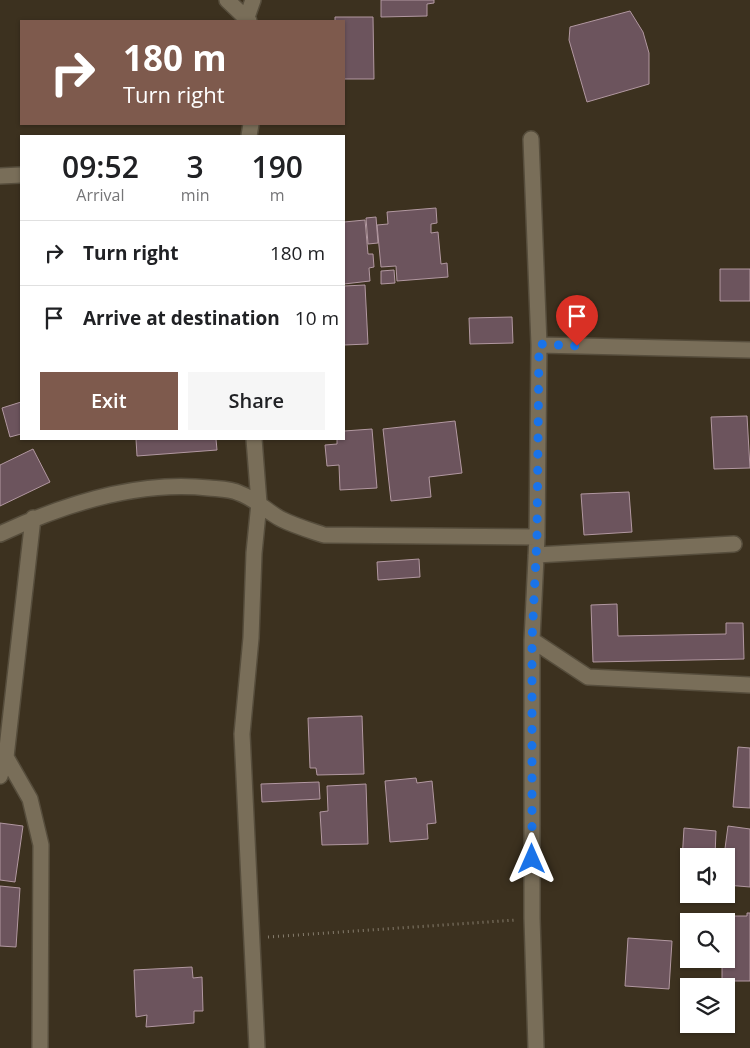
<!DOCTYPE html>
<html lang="en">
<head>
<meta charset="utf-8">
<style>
  :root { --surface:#fff; --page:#f6f6f6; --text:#202124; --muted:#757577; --line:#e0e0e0; --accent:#7e5a4d }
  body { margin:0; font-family:"Open Sans",sans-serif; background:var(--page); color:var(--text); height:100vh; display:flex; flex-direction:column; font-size:19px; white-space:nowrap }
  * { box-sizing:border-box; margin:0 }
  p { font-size:16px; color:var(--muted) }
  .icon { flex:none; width:28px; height:28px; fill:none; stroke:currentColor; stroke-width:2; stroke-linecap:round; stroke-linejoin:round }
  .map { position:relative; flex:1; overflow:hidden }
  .panel { position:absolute; left:20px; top:135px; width:325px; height:305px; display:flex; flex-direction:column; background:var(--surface); border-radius:0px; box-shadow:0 1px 4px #0004 }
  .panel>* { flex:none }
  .guide { position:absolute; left:20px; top:20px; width:325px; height:105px; border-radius:0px; box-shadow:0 1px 4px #0004; background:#7e5a4d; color:#fff; overflow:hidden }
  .controls { position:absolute; left:680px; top:848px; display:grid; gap:10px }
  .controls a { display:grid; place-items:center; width:55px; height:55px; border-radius:0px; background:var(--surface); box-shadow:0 1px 4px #0004; font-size:25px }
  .pin { position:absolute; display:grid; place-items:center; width:42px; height:42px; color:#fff; margin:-51px -21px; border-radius:50% 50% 50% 0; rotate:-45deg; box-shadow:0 0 5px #0007 }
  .pin .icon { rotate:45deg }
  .me { position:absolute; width:55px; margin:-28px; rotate:0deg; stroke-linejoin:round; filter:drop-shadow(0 0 4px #0008) }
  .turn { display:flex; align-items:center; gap:18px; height:105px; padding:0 20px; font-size:22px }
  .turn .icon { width:65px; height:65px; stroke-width:2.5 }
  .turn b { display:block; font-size:35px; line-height:42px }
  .eta { display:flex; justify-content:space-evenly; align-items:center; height:85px; text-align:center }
  .eta b { font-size:30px; font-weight:600; line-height:35px }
  .primary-button { display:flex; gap:10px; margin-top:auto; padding:10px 20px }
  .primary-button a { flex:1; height:58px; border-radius:0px; background:var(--accent); color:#fff; font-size:20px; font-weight:600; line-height:58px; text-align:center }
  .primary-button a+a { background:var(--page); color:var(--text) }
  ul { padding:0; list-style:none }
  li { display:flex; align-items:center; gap:15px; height:65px; padding:0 20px; border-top:1px solid var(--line) }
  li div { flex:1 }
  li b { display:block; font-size:19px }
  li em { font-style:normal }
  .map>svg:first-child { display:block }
  .building { fill:#6c545d; stroke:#b298a1 }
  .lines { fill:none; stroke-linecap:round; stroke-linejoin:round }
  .minor-casing { stroke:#564d3c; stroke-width:18 }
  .path { stroke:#857c6c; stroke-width:3; stroke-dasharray:1 4; stroke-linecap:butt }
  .minor { stroke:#796e59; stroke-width:15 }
  .route { stroke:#1a73e8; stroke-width:9; stroke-dasharray:0 16.2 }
</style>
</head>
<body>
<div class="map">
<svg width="750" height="1048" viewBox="0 0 750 1048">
  <rect width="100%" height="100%" fill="#3c311f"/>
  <path class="building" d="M 381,0 L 434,0 L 434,3 L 427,4 L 427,16 L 381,17 Z
    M 630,11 L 643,32 L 649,53 L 649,84 L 587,102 L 569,40 L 570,27 Z
    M 335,17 L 373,17 L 374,79 L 344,79 L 344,21 L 335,21 Z
    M 436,208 L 437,223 L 431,224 L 431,233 L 438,232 L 441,264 L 447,263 L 448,277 L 397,281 L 396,266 L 381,267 L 377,225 L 388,224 L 387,212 Z
    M 376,217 L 378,243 L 368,244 L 366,218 Z
    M 365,220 L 368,254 L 373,254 L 374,267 L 369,268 L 370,281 L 344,284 L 344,222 Z
    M 720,269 L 750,269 L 750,301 L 720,301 Z
    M 394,270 L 395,283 L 381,284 L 381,271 Z
    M 365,285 L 368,344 L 344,345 L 344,286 Z
    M 512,317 L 513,343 L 470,344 L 469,318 Z
    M 21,402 L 21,434 L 10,437 L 2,408 Z
    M 747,416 L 750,468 L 714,469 L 711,417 Z
    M 455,421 L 462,473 L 429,477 L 431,497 L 391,501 L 383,429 Z
    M 372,429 L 377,488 L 340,490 L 339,465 L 327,466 L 325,445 L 337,444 L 337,439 L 344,439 L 344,431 Z
    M 136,439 L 216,439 L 217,450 L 137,456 Z
    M 33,449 L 50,482 L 0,506 L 0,465 Z
    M 629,492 L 632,532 L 584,535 L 581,494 Z
    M 419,559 L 420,577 L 378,580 L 377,562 Z
    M 617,604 L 618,636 L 726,634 L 726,623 L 743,623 L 744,659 L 593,662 L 591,605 Z
    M 362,716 L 364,774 L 317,775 L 316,768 L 310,768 L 308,718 Z
    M 738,747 L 750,748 L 750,808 L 733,807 Z
    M 416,778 L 417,783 L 432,781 L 436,823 L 427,824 L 428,839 L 390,842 L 385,781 Z
    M 319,782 L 320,799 L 262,802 L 261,784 Z
    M 366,784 L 368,844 L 322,845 L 320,812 L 328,811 L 327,786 Z
    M 0,823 L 23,826 L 15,882 L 0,880 Z
    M 728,826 L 750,829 L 750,887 L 726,885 L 726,856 L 724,856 Z
    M 684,828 L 716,831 L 715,856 L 689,856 L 689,878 L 681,877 Z
    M 0,886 L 20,888 L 16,947 L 0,946 Z
    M 747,913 L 750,913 L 750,981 L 722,981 L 722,964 L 733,964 L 733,943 L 726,943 L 726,921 L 722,921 L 722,916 L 747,916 Z
    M 628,938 L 672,941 L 669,989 L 625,986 Z
    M 192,967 L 193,978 L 202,977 L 203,1011 L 194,1011 L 194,1023 L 146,1027 L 147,1015 L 136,1017 L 134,970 Z"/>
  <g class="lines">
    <g class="minor-casing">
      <path id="minor" d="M 227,0 L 249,21
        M 247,17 L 253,0
        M 249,136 L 251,124
        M 531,139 L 539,345
        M 0,176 L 21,175
        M 254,439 L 259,503 L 254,553 L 251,638 L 242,734 L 257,1048
        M 0,534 C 64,504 138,480 209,488 C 219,489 231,489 239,493 C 256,499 266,511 281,519 C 295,526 309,530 324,535 L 537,537 L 539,345 L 750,350
        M 536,555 L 734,544
        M 532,640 L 588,677 L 750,685
        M 6,757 L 30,799 L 41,845 L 40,1048
        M 0,776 L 6,757 L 33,518
        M 536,1048 L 532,918 L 532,640 L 537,537"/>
    </g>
    <path class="path" d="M 268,937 L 516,920"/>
    <use href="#minor" class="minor"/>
  </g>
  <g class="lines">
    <path class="route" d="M 532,859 L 532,640 L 537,537 L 539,344 L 577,346"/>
  </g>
</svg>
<div class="controls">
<a><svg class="icon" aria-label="sound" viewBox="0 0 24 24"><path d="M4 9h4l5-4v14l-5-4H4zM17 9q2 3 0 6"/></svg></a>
<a><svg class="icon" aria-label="search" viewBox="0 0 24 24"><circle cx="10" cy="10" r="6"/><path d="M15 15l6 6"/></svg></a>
<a><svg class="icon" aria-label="layers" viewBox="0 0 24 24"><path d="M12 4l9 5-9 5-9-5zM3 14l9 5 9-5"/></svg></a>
</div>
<div class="pin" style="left:577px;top:346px;background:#d93025"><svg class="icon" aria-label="arrive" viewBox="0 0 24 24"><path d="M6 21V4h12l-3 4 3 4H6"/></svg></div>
<svg class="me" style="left:532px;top:859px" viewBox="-20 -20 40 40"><path d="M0-17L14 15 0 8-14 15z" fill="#1a73e8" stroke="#fff" stroke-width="4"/></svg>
<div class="guide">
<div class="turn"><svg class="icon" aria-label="right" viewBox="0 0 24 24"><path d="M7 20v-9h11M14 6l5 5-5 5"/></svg><div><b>180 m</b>Turn right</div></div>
</div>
<section class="panel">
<div class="eta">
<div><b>09:52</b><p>Arrival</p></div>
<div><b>3</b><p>min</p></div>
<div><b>190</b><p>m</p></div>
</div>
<ul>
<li><svg class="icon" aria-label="right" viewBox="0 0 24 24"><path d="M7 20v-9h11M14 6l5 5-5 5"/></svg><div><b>Turn right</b></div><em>180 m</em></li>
<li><svg class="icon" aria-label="arrive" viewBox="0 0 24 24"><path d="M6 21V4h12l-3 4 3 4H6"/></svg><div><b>Arrive at destination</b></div><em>10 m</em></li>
</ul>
<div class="primary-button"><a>Exit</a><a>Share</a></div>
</section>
</div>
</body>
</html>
